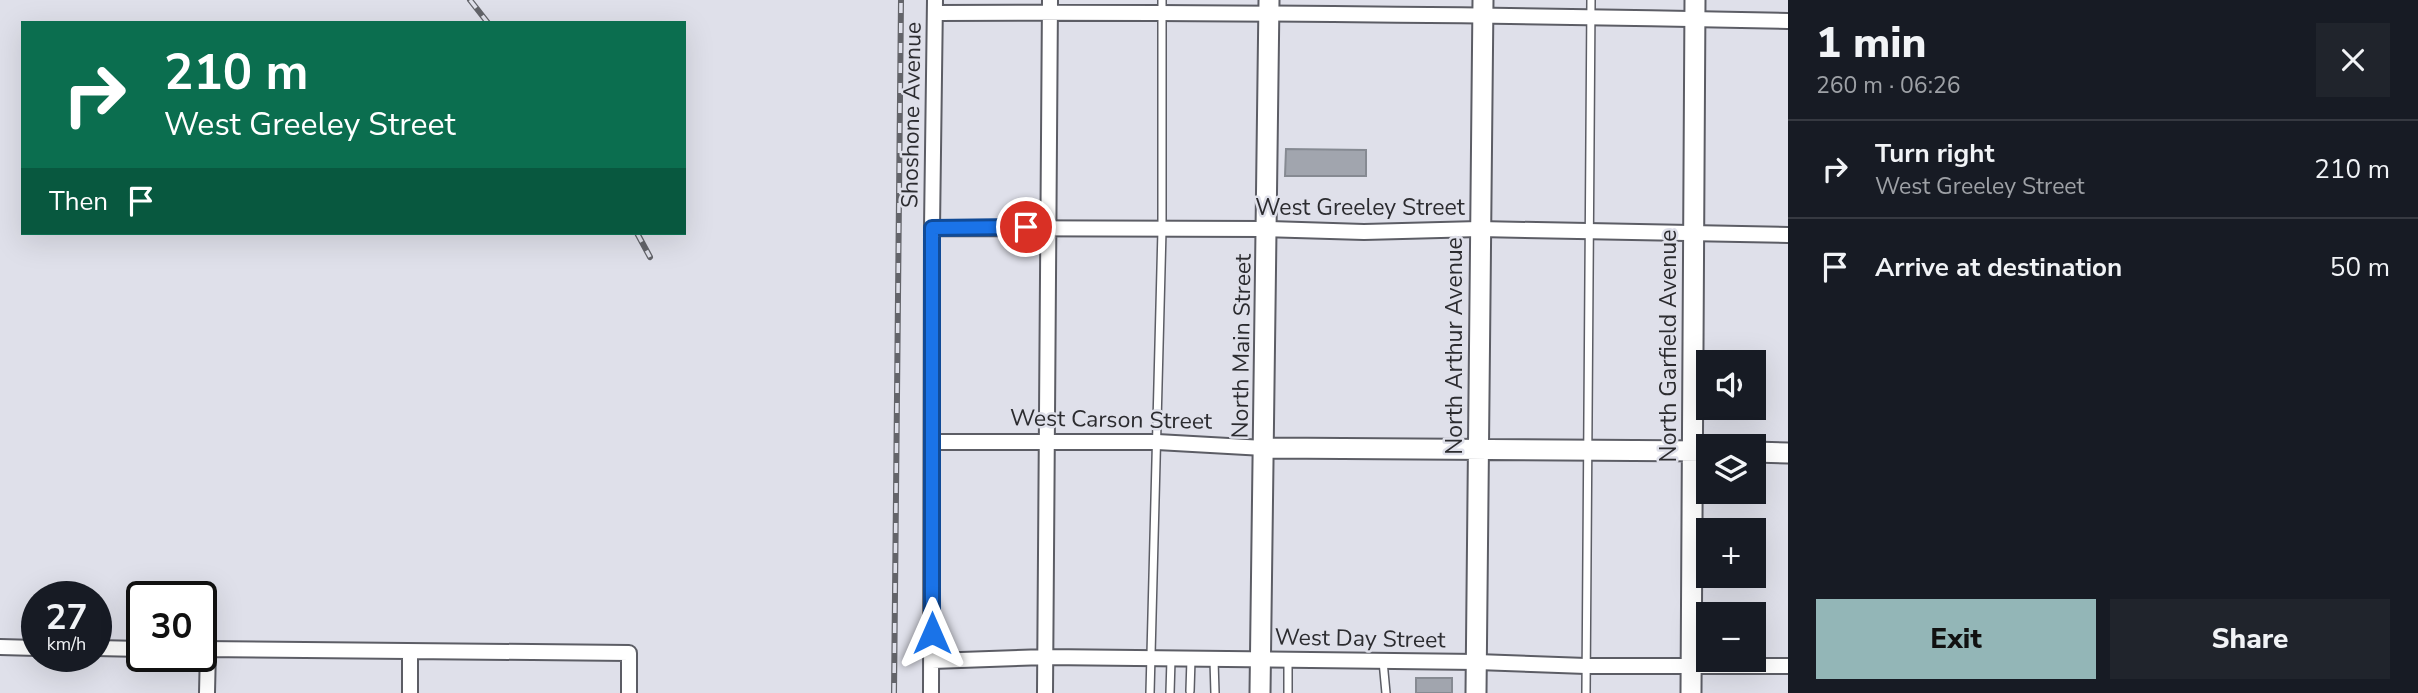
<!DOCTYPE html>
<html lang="en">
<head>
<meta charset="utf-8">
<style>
  :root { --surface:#171b24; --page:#20242c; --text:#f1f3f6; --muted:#9ea1a6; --line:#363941; --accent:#93b6b7 }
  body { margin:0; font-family:"Nunito Sans",sans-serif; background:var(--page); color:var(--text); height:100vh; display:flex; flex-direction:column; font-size:26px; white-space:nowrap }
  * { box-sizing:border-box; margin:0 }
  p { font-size:23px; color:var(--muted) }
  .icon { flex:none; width:38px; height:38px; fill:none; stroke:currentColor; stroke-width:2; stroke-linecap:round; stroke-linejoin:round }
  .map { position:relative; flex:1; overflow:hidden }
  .side { display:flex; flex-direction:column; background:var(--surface); width:630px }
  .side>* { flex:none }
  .banner { position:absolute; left:21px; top:21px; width:665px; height:214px; border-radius:0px; box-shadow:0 7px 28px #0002; background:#0b6e4f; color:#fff; overflow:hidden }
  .fabs { position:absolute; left:1696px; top:350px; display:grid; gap:14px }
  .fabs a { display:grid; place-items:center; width:70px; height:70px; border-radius:0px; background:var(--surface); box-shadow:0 7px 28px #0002; font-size:35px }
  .speed { position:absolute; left:21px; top:581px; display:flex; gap:14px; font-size:35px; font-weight:700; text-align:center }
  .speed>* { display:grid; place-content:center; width:91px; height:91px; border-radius:50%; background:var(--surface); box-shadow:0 7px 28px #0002; line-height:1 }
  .speed small { font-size:18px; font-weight:400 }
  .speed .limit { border:4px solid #111; border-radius:10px; background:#fff; color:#111 }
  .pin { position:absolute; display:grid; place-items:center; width:60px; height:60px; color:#fff; margin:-30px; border:4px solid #fff; border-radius:50%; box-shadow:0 2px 7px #0007 }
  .me { position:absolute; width:77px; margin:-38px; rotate:0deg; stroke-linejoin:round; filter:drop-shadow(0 0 5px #0008) }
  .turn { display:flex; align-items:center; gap:24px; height:147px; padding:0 28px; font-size:32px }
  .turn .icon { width:91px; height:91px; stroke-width:2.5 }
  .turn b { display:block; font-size:49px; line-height:60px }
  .then { display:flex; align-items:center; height:66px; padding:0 28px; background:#0003; gap:14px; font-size:26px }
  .round { display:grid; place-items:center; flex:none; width:74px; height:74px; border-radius:0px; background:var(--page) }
  .headline { display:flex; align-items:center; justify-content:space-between; height:119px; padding:0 28px }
  h1 { font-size:42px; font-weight:800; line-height:52px }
  .cta { display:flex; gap:14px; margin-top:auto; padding:14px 28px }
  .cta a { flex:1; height:80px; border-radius:0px; background:var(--accent); color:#111; font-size:28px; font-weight:800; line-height:80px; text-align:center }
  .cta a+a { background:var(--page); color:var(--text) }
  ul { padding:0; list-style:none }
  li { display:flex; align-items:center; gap:21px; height:98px; padding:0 28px; border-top:2px solid var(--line) }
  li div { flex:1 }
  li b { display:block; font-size:26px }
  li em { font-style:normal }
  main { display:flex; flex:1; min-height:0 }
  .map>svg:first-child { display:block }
  .building { fill:#a1a5ae; stroke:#868a92; stroke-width:2 }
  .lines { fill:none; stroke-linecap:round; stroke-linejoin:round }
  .lane-casing { stroke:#5c5d65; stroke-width:10 }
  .street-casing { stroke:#5c5d65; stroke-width:18 }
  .secondary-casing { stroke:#5c5d65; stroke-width:23 }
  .lane { stroke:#fff; stroke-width:7 }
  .street { stroke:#fff; stroke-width:14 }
  .secondary { stroke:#fff; stroke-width:19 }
  .rail-casing { stroke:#63646a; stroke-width:6 }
  .rail { stroke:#dfe0ea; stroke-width:3.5; stroke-dasharray:10; stroke-linecap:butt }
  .route-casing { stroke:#114b97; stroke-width:18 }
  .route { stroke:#1a73e8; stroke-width:12 }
  .labels { text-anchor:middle; stroke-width:5; stroke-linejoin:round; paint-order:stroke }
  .street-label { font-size:23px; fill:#2c2c30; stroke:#dfe0ea }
</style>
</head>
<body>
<main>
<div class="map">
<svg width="1788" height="693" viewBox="0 0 1788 693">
  <rect width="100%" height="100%" fill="#dfe0ea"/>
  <path class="building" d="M 1286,149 L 1366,150 L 1366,176 L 1285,176 Z
    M 1416,678 L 1452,678 L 1452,693 L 1416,693 Z"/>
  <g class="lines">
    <g class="lane-casing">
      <path id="lane" d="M 1214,660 L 1215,693
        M 1288,660 L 1288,693
        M 1383,661 L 1386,693
        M 1190,691 L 1191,659
        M 1150,693 L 1162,230 L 1162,0
        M 1170,693 L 1171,659
        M 1586,693 L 1591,0"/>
    </g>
    <g class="street-casing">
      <path id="street" d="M 935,13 C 1219,12 1504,15 1788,21
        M 932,228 L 1266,229 L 1364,232 L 1479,229 L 1788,235
        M 933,442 L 1157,442 L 1264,448
        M 0,647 L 37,648
        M 96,648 L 142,649
        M 201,649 L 629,653 L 629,693
        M 932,661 L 1046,657 L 1477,662 L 1586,666 L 1788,666
        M 207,693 L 208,649
        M 410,693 L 410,652
        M 931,693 L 932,228 L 935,0
        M 1045,693 L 1050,0"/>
    </g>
    <g class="secondary-casing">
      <path id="secondary" d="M 1264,448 L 1708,451
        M 1754,452 L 1788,453
        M 1260,693 L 1269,0
        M 1476,693 L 1483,0
        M 1691,693 L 1695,0"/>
    </g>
    <use href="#lane" class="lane"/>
    <use href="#street" class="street"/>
    <use href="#secondary" class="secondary"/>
    <g class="rail-casing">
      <path id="rail" d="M 470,0 L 488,23
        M 637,233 L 650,257
        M 894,693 L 901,0"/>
    </g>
    <use href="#rail" class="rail"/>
  </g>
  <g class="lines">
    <g class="route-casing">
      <path id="route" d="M 932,633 L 932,228 L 1026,227"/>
    </g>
    <use href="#route" class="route"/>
  </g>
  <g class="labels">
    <g class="street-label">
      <text transform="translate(911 115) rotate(-89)" y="8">Shoshone Avenue</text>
      <text x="1360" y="215">West Greeley Street</text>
      <text transform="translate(1241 346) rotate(-89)" y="8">North Main Street</text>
      <text transform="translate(1454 346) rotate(-90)" y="8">North Arthur Avenue</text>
      <text transform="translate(1668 346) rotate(-90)" y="8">North Garfield Avenue</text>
      <text transform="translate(1111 419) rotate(1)" y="8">West Carson Street</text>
      <text transform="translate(1360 638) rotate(1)" y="8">West Day Street</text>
    </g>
  </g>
</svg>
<div class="fabs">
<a><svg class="icon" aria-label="sound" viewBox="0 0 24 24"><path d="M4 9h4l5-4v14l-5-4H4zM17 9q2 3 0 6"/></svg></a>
<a><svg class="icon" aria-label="layers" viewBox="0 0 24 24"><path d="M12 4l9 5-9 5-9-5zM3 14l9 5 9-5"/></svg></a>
<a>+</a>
<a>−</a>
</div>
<div class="speed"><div>27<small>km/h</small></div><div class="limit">30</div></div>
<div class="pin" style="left:1026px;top:227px;background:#d93025"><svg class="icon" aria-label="arrive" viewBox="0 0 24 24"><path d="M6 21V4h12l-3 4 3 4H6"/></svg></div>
<svg class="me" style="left:932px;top:633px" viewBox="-20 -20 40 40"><path d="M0-17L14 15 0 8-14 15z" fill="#1a73e8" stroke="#fff" stroke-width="4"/></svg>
<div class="banner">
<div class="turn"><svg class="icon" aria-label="right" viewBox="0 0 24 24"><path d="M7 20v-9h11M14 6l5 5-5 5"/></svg><div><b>210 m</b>West Greeley Street</div></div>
<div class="then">Then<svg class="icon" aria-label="arrive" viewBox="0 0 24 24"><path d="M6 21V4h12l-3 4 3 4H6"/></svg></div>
</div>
</div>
<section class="side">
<div class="headline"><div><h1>1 min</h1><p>260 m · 06:26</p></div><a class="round"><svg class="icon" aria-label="close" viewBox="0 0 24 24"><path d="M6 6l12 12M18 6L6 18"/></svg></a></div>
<ul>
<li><svg class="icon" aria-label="right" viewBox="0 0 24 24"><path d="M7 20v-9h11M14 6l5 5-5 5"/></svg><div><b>Turn right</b><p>West Greeley Street</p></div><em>210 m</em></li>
<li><svg class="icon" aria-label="arrive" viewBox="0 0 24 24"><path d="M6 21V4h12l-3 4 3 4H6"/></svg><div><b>Arrive at destination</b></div><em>50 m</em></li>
</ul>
<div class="cta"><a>Exit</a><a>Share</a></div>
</section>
</main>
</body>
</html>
